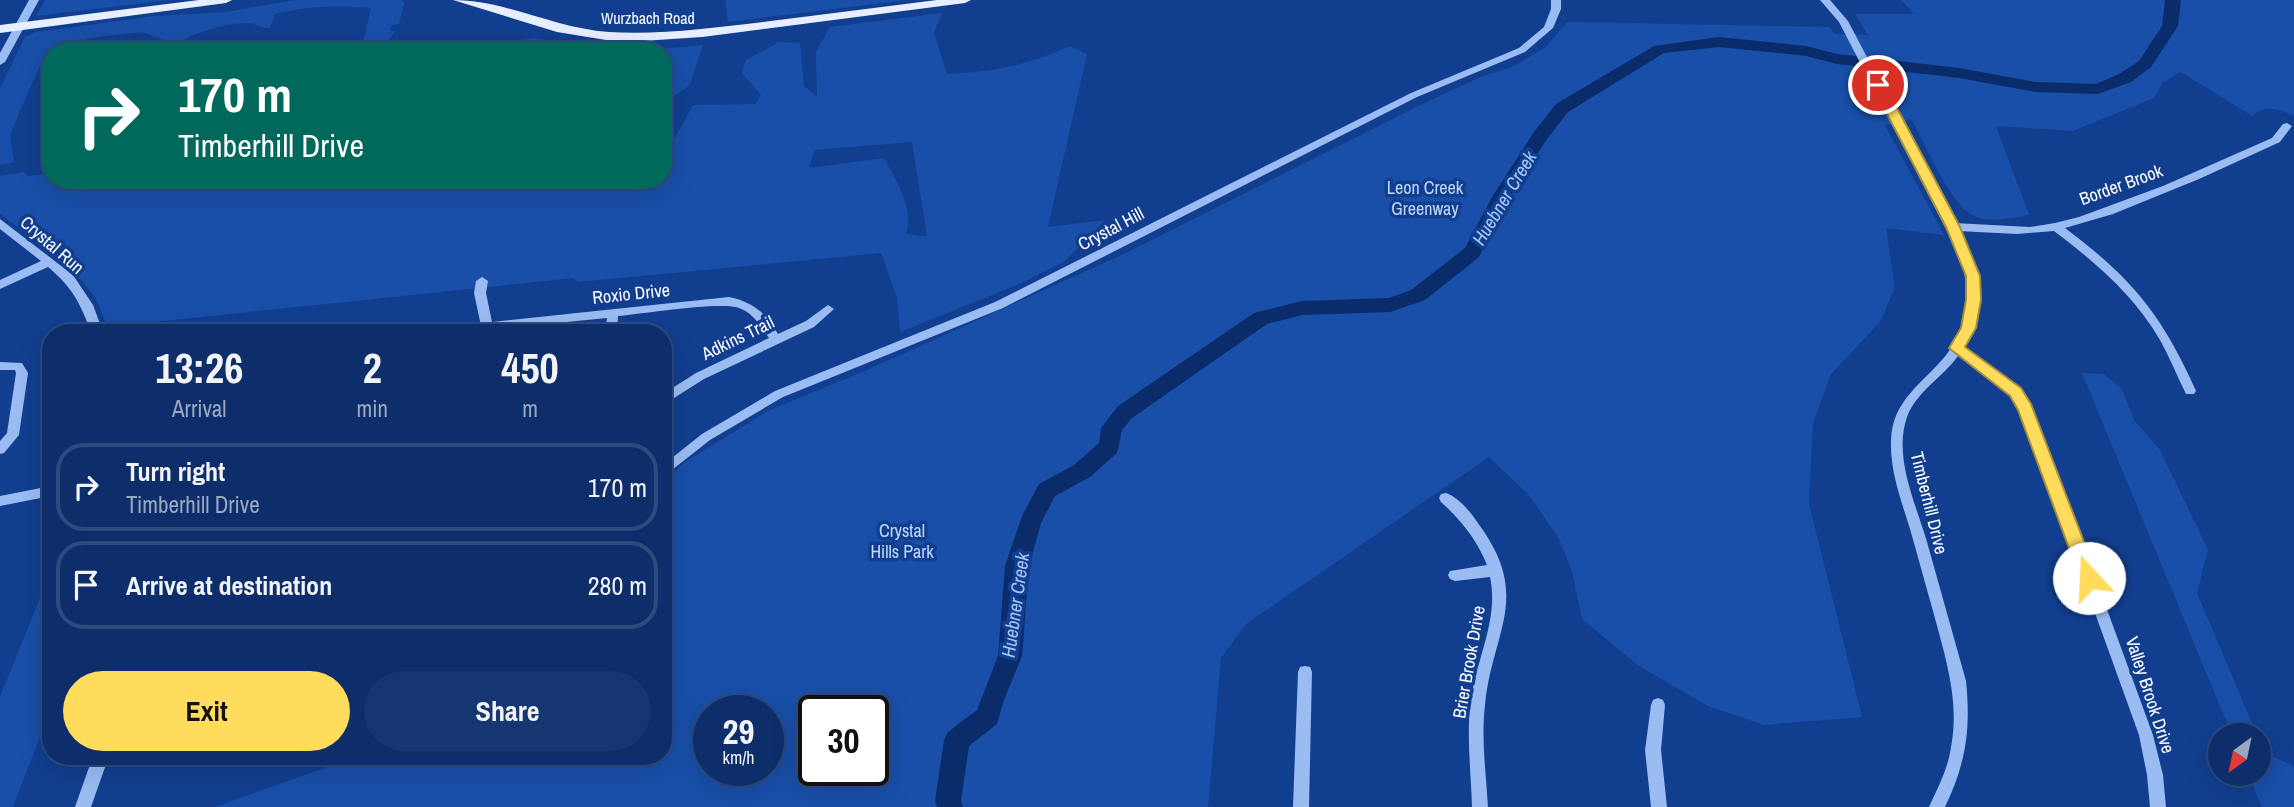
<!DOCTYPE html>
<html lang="en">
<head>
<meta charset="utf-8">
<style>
  :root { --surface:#0d2e6b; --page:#163671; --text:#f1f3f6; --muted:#9aa8c1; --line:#2d4a7e; --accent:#ffdc5c }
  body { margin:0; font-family:"Archivo Narrow",sans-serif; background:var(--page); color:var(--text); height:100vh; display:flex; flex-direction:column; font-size:26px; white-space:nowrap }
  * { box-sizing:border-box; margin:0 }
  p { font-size:23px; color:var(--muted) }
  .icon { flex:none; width:38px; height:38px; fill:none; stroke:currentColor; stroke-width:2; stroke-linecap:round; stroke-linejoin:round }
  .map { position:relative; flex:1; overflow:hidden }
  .details { position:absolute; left:42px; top:324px; width:630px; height:441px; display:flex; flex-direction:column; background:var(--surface); border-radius:28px; box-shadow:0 7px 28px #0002,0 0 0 2px var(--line) }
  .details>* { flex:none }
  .banner { position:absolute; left:42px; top:42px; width:630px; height:147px; border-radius:28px; box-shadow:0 7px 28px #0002,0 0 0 2px var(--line); background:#00695c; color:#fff; overflow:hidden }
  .needle { width:46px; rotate:213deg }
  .fabs { position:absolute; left:2208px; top:723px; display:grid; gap:14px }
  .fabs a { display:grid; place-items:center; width:63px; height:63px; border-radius:50%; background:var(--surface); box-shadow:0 7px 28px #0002,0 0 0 2px var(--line); font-size:35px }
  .speed { position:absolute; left:693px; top:695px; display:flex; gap:14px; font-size:35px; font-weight:700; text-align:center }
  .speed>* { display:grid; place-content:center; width:91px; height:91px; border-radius:50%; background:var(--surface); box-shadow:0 7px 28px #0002,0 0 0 2px var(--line); line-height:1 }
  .speed small { font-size:18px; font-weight:400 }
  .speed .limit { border:4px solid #111; border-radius:10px; background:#fff; color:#111 }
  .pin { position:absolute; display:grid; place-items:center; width:60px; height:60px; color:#fff; margin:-30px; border:4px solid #fff; border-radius:50%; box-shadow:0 2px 7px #0007 }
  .me { position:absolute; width:77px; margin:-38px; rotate:340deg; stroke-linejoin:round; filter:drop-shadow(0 0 5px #0008) }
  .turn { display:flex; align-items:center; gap:24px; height:147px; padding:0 21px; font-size:32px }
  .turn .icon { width:91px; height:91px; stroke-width:2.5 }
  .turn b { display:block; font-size:49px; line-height:60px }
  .eta { display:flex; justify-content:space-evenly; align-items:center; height:119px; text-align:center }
  .eta b { font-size:42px; font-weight:700; line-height:49px }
  .primary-button { display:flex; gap:14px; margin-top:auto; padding:14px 21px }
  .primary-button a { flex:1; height:80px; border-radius:42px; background:var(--accent); color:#111; font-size:28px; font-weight:700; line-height:80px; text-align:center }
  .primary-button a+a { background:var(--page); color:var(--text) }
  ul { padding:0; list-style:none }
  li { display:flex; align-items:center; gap:21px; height:88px; margin:0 14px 10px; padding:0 7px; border:4px solid var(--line); border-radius:28px }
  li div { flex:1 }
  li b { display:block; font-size:26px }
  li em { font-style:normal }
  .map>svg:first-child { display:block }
  .green { fill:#194fa9; fill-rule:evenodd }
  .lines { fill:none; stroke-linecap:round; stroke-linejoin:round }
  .river { fill:#0a2c6b; fill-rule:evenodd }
  .minor { fill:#9bbcf2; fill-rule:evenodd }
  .major { fill:#e6eeff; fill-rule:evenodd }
  .route { fill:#ffdc5c; stroke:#a68f3c; stroke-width:2 }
  .labels { text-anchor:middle; stroke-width:7; stroke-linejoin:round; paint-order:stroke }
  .far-street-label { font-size:16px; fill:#fff; stroke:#113e8f }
  .street-label { font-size:18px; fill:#fff; stroke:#113e8f }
  .park-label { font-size:18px; fill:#c2d8fd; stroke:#113e8f }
  .water-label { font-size:19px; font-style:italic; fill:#a7c6f9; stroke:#113e8f }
</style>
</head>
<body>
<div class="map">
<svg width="2294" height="807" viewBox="0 0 2294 807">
  <rect width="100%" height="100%" fill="#113e8f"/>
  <path class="green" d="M 45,0 L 169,0 L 36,16 Z
    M 294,0 L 401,0 L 404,3 L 399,24 L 392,25 L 390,31 L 395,31 L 382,50 L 361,51 L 371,8 C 338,5 307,6 275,14 L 270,28 C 261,29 256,24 249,23 C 230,22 189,33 176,45 L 142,32 L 89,38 L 64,51 L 51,51 L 51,58 L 41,63 L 10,135 L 14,162 L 0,165 L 0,88 L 25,37 L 36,32 L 154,16 L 226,12 Z
    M 725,0 L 908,0 L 728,22 Z
    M 1901,0 L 2294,0 L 2294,116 C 2278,109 2266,104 2252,116 L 2181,72 L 2163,82 L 2154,98 L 2073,131 L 1996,126 L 2029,215 C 2012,218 1991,223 1974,216 C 1951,206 1925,143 1911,119 L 1885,125 L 1944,235 L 1886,228 L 1895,288 L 1880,322 L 1831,374 L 1813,423 L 1809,504 L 1862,717 L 1764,725 L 1708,706 L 1639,666 L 1582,619 L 1572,571 L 1559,539 L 1529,495 L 1489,457 L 1246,624 L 1221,658 L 1208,807 L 215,807 L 358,756 L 663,756 L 663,482 L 685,462 L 768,411 L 867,370 L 1126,253 L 1420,105 L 1483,76 L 1512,67 L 1546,47 L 1567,22 L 1829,27 L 1835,34 L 1868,35 L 1855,14 L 1914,14 ZM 709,710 L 768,710 L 768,770 L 709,770 ZM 814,710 L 873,710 L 873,770 L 814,770 Z
    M 942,13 L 934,33 L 947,74 C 994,72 1027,65 1070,46 L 1087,54 L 1048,227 L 1105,220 L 1064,262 L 1017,285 L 900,332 L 897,297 L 881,253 L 578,282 L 573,278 L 155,322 L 155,332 L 110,332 L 95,297 L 69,265 L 0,214 L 0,176 L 24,172 L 28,176 L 51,173 L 51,180 L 663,180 L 663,159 L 693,105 L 756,104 L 761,95 L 742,73 L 746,60 L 779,42 L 800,43 L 804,86 L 817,97 L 816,52 L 830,27 ZM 912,142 L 927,236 L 906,234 C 914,208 896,180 884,158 L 809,168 L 815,150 Z
    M 535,38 C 591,50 646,52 703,45 L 690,85 L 663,104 L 663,51 L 507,51 L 509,42 Z
    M 2082,373 L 2104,374 L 2122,389 L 2134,420 L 2160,450 L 2208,550 L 2197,593 L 2257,735 L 2232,735 Z
    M 51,571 L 51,708 L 13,807 L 0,807 L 0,697 Z
    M 2259,741 L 2264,753 L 2292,765 L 2294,768 L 2294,807 L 2262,807 L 2248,774 L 2259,774 Z"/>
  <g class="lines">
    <path class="river" d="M 2165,0 L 2181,0 L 2178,26 L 2151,67 L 2131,82 L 2098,94 L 2035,92 L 1959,78 L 1837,64 L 1806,56 L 1719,47 L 1664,53 L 1568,112 L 1547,139 L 1507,201 L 1479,257 L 1425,300 L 1390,312 L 1302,315 L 1267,324 L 1132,418 L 1122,430 L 1117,453 L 1090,477 L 1055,496 L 1041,523 L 1029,566 L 1022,656 L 1004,700 L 997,724 L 969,746 L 961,801 L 963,807 L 937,807 L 935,801 L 944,740 L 948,732 L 977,710 L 998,656 L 1005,566 L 1022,516 L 1039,484 L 1074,465 L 1099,443 L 1101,428 L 1118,406 L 1254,313 L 1302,301 L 1389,298 L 1411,290 L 1465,248 L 1492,197 L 1534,132 L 1556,104 L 1654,46 L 1719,37 L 1806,46 L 1837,54 L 1959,68 L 2035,82 L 2096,84 L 2119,74 L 2139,61 L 2162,26 Z"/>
    <path class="minor" d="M 29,0 L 39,0 L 5,62 L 0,65 L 0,53 Z
      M 1551,0 L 1561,0 L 1561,9 L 1553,28 L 1525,52 L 1417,97 L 1003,308 L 783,397 L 710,440 L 663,477 L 663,465 L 702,434 L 775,391 L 995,302 L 1411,93 L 1519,48 L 1544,27 L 1551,9 Z
      M 1820,0 L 1830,0 L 1848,21 L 1954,223 L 2030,227 L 2055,223 L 2079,217 L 2163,186 L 2272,138 L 2283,124 L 2287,123 L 2292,126 L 2280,142 L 2199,179 L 2113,214 L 2065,228 C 2132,278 2162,315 2196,391 L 2194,394 L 2186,394 C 2177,376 2170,358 2160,340 C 2134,295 2095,262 2054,231 L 2017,234 L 1958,231 C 1981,273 1987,303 1964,347 L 2019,389 L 2038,421 L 2153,735 L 2163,775 L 2166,807 L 2150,807 L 2147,775 L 2139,735 L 2026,422 L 2011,395 L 1958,356 C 1943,377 1916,392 1907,417 C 1893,457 1916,504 1927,542 C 1940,588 1953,635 1966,681 C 1971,729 1966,763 1945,807 L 1929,807 C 1938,787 1948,769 1951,747 C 1960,700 1945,656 1933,611 C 1925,584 1918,556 1910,529 C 1901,500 1890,471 1891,441 C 1892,399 1924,383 1947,354 C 1968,326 1970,292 1961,258 L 1839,22 Z
      M 0,219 L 73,275 L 93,305 L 103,332 L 91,332 C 80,303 73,288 48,267 L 0,289 L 0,280 L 41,261 L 0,229 Z
      M 482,277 L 488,281 L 486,293 L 492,322 L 729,297 C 753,302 766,313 778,334 L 806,321 L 828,305 L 834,309 L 814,327 L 704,379 L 663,405 L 663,394 L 696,373 L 769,338 C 761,326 753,313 739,308 C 722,301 641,314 618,316 L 617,332 L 605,332 L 607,318 L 496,329 L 486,332 L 469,332 L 471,329 L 481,326 L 474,293 L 476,281 Z
      M 0,362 L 22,363 L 28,373 L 19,435 L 4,453 L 0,454 L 0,441 L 7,433 L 16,373 L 15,370 L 0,370 Z
      M 51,486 L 51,496 L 0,506 L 0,496 Z
      M 1446,493 C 1460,498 1472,514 1480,526 C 1532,598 1492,632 1485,705 C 1481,739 1486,773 1488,807 L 1472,807 C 1471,771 1466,734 1471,699 C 1477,657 1499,619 1490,577 L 1455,581 L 1450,579 L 1448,575 L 1450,571 L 1487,565 C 1477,540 1461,520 1441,502 L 1439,498 L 1441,494 Z
      M 1305,666 L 1310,667 L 1312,672 L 1309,807 L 1293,807 L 1298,672 L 1300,667 Z
      M 1658,698 L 1663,700 L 1665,705 L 1661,750 L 1667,807 L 1651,807 L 1645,750 L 1651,705 L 1653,700 Z
      M 93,756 L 109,756 L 91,807 L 75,807 Z"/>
    <path class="major" d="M 199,0 L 232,0 L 226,3 L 0,33 L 0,25 Z
      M 453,0 C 506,0 556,29 609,32 C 660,35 712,28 763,22 C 821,15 879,7 937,0 L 971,0 L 965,3 L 702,37 L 642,41 L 606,40 L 557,32 Z"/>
  </g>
  <path class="route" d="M 1878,81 L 1885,85 L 1960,227 L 1980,276 L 1981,300 L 1976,328 L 1965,347 L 2021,388 L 2031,404 L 2098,578 L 2096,583 L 2089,586 L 2083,583 L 2080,578 L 2018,410 L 2010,396 L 1949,348 L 1961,328 L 1966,300 L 1966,276 L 1946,227 L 1872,85 Z"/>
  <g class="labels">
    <g class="far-street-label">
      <text x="648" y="24">Wurzbach Road</text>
    </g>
    <g class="street-label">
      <text transform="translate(2121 185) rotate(-20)" y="6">Border Brook</text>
      <text transform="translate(1111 229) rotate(-28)" y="6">Crystal Hill</text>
      <text transform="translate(52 245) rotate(41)" y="6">Crystal Run</text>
      <text transform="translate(631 294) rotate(-6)" y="6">Roxio Drive</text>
      <text transform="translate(738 338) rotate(-26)" y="6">Adkins Trail</text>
      <text transform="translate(1929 503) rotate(76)" y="6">Timberhill Drive</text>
      <text transform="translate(1469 662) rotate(-80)" y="6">Brier Brook Drive</text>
      <text transform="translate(2150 695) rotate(72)" y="6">Valley Brook Drive</text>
    </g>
    <g class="park-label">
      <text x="1425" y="194">Leon Creek<tspan x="1425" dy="21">Greenway</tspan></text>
      <text x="902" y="537">Crystal<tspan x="902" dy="21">Hills Park</tspan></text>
    </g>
    <g class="water-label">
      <text transform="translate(1504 198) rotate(-59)" y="7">Huebner Creek</text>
      <text transform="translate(1015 605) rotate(-82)" y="7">Huebner Creek</text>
    </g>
  </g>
</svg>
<div class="fabs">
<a><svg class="needle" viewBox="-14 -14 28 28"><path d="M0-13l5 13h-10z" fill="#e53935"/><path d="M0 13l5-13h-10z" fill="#9aa8c1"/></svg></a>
</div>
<div class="speed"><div>29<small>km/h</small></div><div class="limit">30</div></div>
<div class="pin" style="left:1878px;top:85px;background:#d93025"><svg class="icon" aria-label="arrive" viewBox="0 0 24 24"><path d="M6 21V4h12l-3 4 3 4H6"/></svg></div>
<svg class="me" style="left:2089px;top:578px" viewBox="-20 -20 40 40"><circle r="19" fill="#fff"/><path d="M0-13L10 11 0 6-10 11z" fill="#ffdc5c"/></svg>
<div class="banner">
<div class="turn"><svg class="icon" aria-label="right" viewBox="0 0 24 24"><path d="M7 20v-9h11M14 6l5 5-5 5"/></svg><div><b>170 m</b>Timberhill Drive</div></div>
</div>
<section class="details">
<div class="eta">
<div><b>13:26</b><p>Arrival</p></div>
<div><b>2</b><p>min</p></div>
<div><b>450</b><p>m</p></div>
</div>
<ul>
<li><svg class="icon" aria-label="right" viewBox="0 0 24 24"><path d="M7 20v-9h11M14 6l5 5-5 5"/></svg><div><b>Turn right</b><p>Timberhill Drive</p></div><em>170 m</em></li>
<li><svg class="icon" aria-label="arrive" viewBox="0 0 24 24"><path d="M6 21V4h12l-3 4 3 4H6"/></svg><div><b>Arrive at destination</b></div><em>280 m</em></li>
</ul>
<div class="primary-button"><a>Exit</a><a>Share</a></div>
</section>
</div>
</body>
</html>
